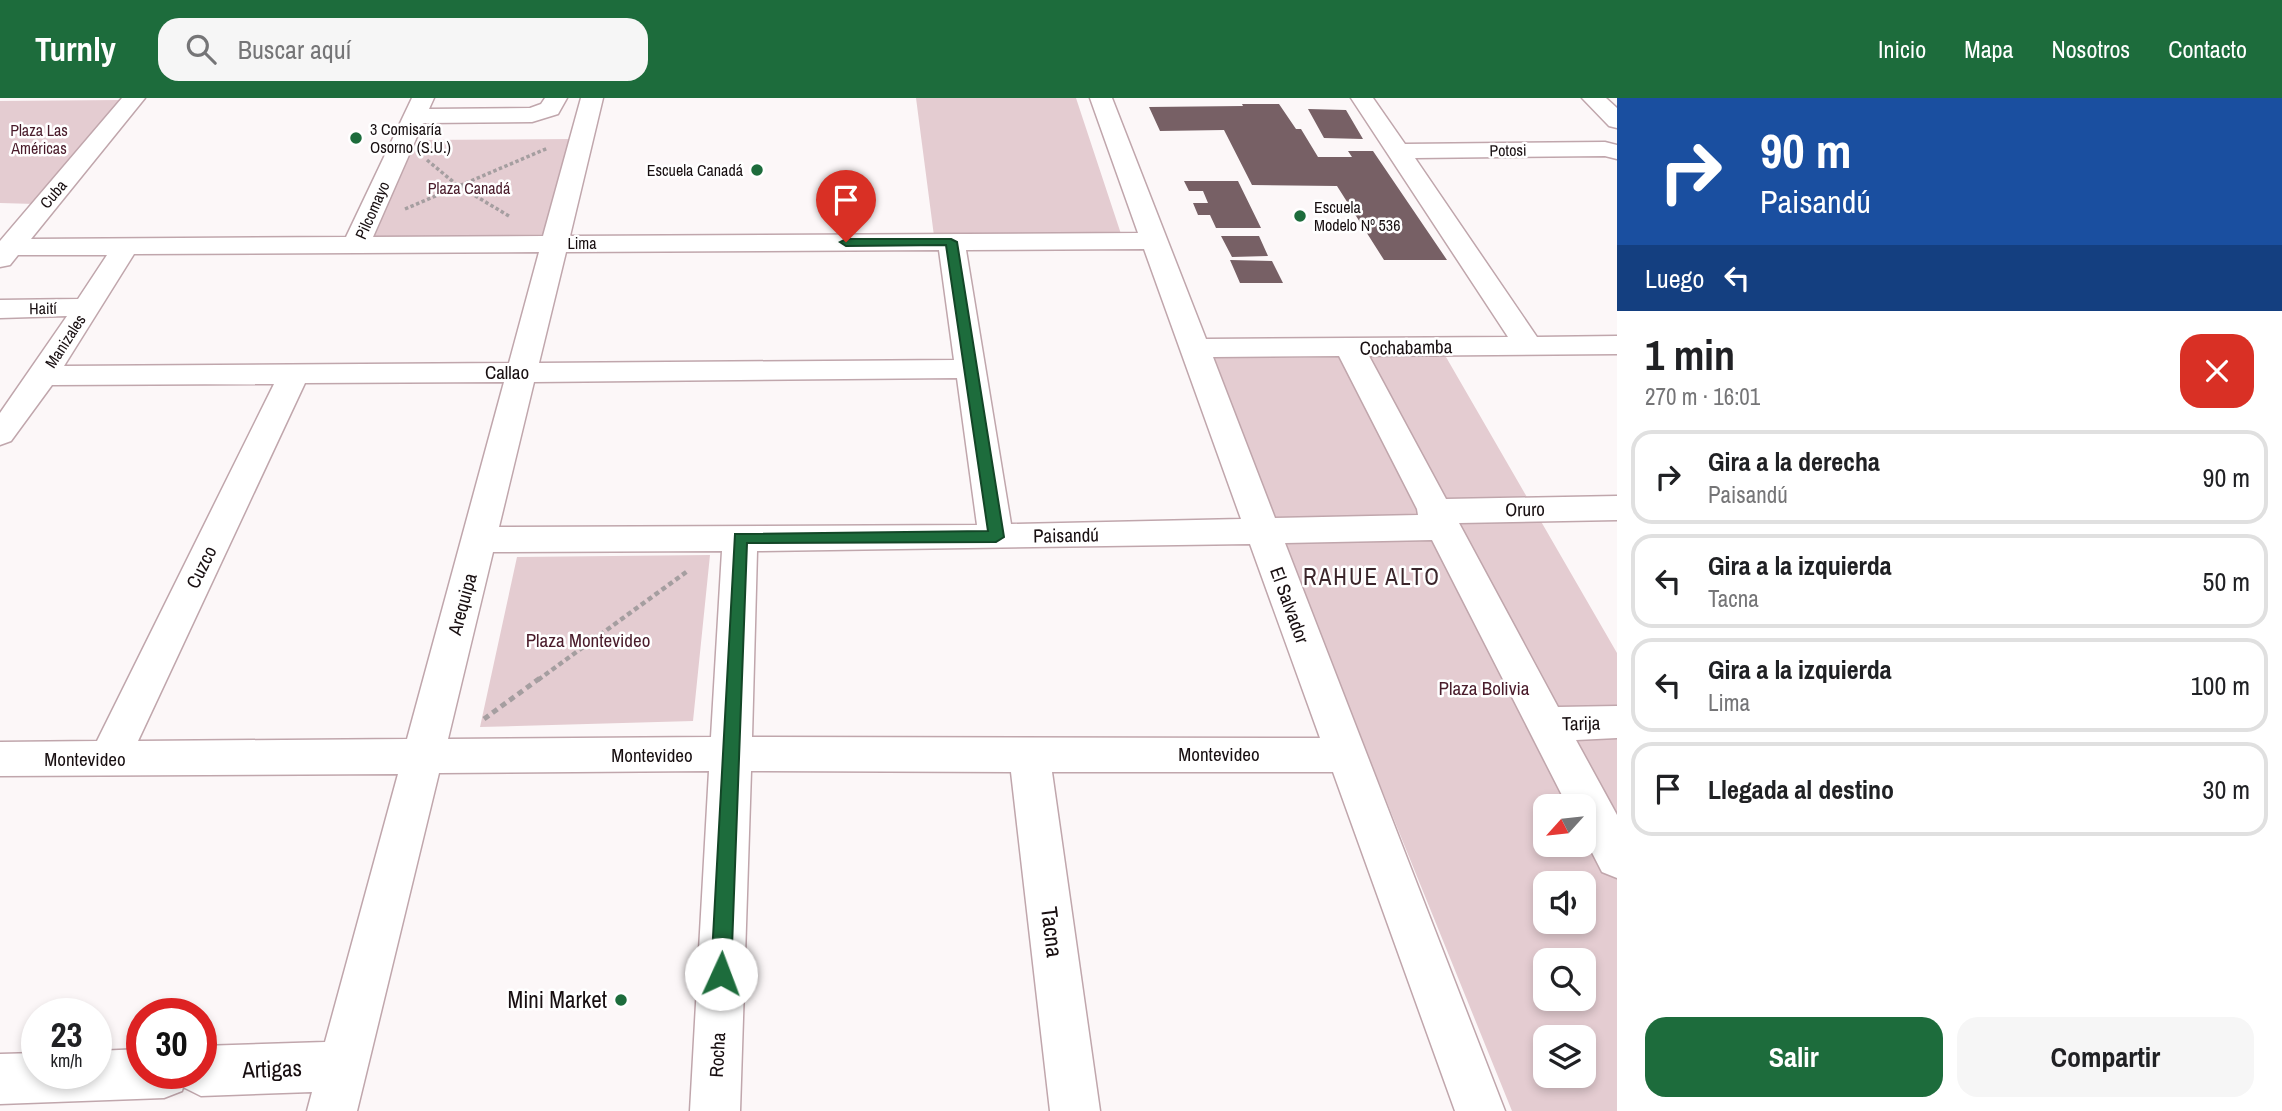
<!DOCTYPE html>
<html lang="es">
<head>
<meta charset="utf-8">
<style>
  :root { --surface:#fff; --page:#f6f6f6; --text:#202124; --muted:#757577; --line:#e0e0e0; --accent:#1d6c3c }
  body { margin:0; font-family:"Archivo Narrow",sans-serif; background:var(--page); color:var(--text); height:100vh; display:flex; flex-direction:column; font-size:26px; white-space:nowrap }
  * { box-sizing:border-box; margin:0 }
  p { font-size:23px; color:var(--muted) }
  .icon { flex:none; width:38px; height:38px; fill:none; stroke:currentColor; stroke-width:2; stroke-linecap:round; stroke-linejoin:round }
  .map { position:relative; flex:1; overflow:hidden }
  .panel { display:flex; flex-direction:column; background:var(--surface); width:665px }
  .panel>* { flex:none }
  .guide { background:#1a4fa0; color:#fff; overflow:hidden }
  .needle { width:46px; rotate:243deg }
  .tools { position:absolute; left:1533px; top:696px; display:grid; gap:14px }
  .tools a { display:grid; place-items:center; width:63px; height:63px; border-radius:14px; background:var(--surface); box-shadow:0 4px 10px #0003; font-size:35px }
  .speed { position:absolute; left:21px; top:900px; display:flex; gap:14px; font-size:35px; font-weight:700; text-align:center }
  .speed>* { display:grid; place-content:center; width:91px; height:91px; border-radius:50%; background:var(--surface); box-shadow:0 4px 10px #0003; line-height:1 }
  .speed small { font-size:18px; font-weight:400 }
  .speed .limit { border:10px solid #d22; background:#fff; color:#111 }
  .pin { position:absolute; display:grid; place-items:center; width:60px; height:60px; color:#fff; margin:-72px -30px; border-radius:50% 50% 50% 0; rotate:-45deg; box-shadow:0 0 7px #0007 }
  .pin .icon { rotate:45deg }
  .me { position:absolute; width:77px; margin:-38px; rotate:2deg; stroke-linejoin:round; filter:drop-shadow(0 0 5px #0008) }
  .turn { display:flex; align-items:center; gap:24px; height:147px; padding:0 28px; font-size:32px }
  .turn .icon { width:91px; height:91px; stroke-width:2.5 }
  .turn b { display:block; font-size:49px; line-height:60px }
  .then { display:flex; align-items:center; height:66px; padding:0 28px; background:#0003; gap:14px; font-size:26px }
  .round { display:grid; place-items:center; flex:none; width:74px; height:74px; border-radius:21px; background:var(--page) }
  .overview { display:flex; align-items:center; justify-content:space-between; height:119px; padding:0 28px }
  h1 { font-size:42px; font-weight:800; line-height:52px }
  .action { display:flex; gap:14px; margin-top:auto; padding:14px 28px }
  .action a { flex:1; height:80px; border-radius:21px; background:var(--accent); color:#fff; font-size:28px; font-weight:800; line-height:80px; text-align:center }
  .action a+a { background:var(--page); color:var(--text) }
  ul { padding:0; list-style:none }
  li { display:flex; align-items:center; gap:21px; height:94px; margin:0 14px 10px; padding:0 14px; border:4px solid var(--line); border-radius:21px }
  li div { flex:1 }
  li b { display:block; font-size:26px }
  li em { font-style:normal }
  header { display:flex; align-items:center; gap:42px; box-sizing:border-box; height:98px; padding:0 35px; background:var(--accent); color:#fff }
  header strong { font-size:33px }
  nav { display:flex; gap:38px; margin-inline-start:auto; font-size:24px }
  .search { width:490px; height:63px; background:var(--page); display:flex; align-items:center; gap:18px; box-sizing:border-box; padding:0 24px; border-radius:21px; color:var(--muted); font-size:26px }
  main { display:flex; flex:1; min-height:0 }
  .map>svg:first-child { display:block }
  .green { fill:#e4ccd1; fill-rule:evenodd }
  .building { fill:#776065 }
  .lines { fill:none; stroke-linecap:round; stroke-linejoin:round }
  .minor-casing { stroke:#c0a6ac; stroke-width:3 }
  .path-far2 { stroke:#a59ea0; stroke-width:3.5; stroke-dasharray:3.5 2.5; stroke-linecap:butt }
  .path-far1 { stroke:#a59ea0; stroke-width:4.5; stroke-dasharray:5 3.5; stroke-linecap:butt }
  .path { stroke:#a59ea0; stroke-width:5; stroke-dasharray:6 4.5; stroke-linecap:butt }
  .minor { fill:#fff; fill-rule:evenodd }
  .route { fill:#1d6c3c; stroke:#134627; stroke-width:2 }
  .poi-dot { fill:#1d6c3c; stroke:#fff; stroke-width:2.5 }
  .labels { text-anchor:middle; stroke-width:5; stroke-linejoin:round; paint-order:stroke }
  .far-poi-label { font-size:16px; fill:#180f11; stroke:#fff; text-anchor:start }
  .far-park-label { font-size:16px; fill:#4a1c2b; stroke:#fff }
  .far-street-label { font-size:16px; fill:#180f11; stroke:#fff }
  .street-label { font-size:19px; fill:#180f11; stroke:#fff }
  .park-label { font-size:19px; fill:#4a1c2b; stroke:#fff }
  .quarter-label { font-size:23px; letter-spacing:2px; fill:#3b262b; stroke:#fff }
  .near-street-label { font-size:23px; fill:#180f11; stroke:#fff }
  .near-poi-label { font-size:23px; fill:#180f11; stroke:#fff; text-anchor:end }
</style>
</head>
<body>
<header>
<strong>Turnly</strong>
<div class="search"><svg class="icon" aria-label="search" viewBox="0 0 24 24"><circle cx="10" cy="10" r="6"/><path d="M15 15l6 6"/></svg>Buscar aquí</div>
<nav><a>Inicio</a><a>Mapa</a><a>Nosotros</a><a>Contacto</a></nav>
</header>
<main>
<div class="map">
<svg width="1617" height="1013" viewBox="0 0 1617 1013">
  <rect width="100%" height="100%" fill="#fcf7f8"/>
  <path class="green" d="M 916,0 L 1076,0 L 1122,139 L 934,138 Z
    M 122,2 L 35,106 L 0,105 L 0,3 Z
    M 570,41 L 545,139 L 368,140 L 411,42 Z
    M 1446,259 L 1617,555 L 1617,1013 L 1512,1013 L 1207,260 ZM 1545,709 L 1584,709 L 1584,747 L 1545,747 ZM 1545,786 L 1584,786 L 1584,824 L 1545,824 ZM 1545,863 L 1584,863 L 1584,901 L 1545,901 ZM 1545,940 L 1584,940 L 1584,978 L 1545,978 Z
    M 710,457 L 693,623 L 480,629 L 517,459 Z"/>
  <path class="building" d="M 1242,6 L 1279,6 L 1296,31 L 1301,31 L 1318,59 L 1352,59 L 1348,53 L 1373,53 L 1447,162 L 1384,162 L 1337,88 L 1252,87 L 1224,32 L 1160,33 L 1149,9 L 1243,8 Z
    M 1308,11 L 1346,12 L 1363,41 L 1324,40 Z
    M 1184,83 L 1238,83 L 1261,130 L 1216,130 L 1210,117 L 1198,117 L 1193,105 L 1208,105 L 1203,93 L 1189,93 Z
    M 1221,138 L 1259,138 L 1268,158 L 1232,159 Z
    M 1230,162 L 1272,163 L 1283,185 L 1240,185 Z"/>
  <g class="lines">
    <g class="minor-casing">
      <path id="minor" d="M 122,0 L 145,0 L 31,141 L 346,139 L 412,0 L 434,0 L 429,11 L 530,10 L 541,6 L 545,0 L 567,0 L 558,16 L 532,24 L 423,25 L 373,139 L 543,138 L 581,0 L 603,0 L 570,138 L 1138,135 L 1090,0 L 1112,0 L 1206,241 L 1508,239 L 1351,0 L 1373,0 L 1405,46 L 1605,44 L 1617,47 L 1617,61 L 1605,58 L 1415,60 L 1537,239 L 1617,238 L 1617,256 L 1369,258 L 1446,401 L 1617,398 L 1617,422 L 1459,425 L 1558,609 L 1617,608 L 1617,640 L 1576,642 L 1617,717 L 1617,780 L 1602,774 L 1584,739 L 1584,709 L 1568,709 L 1432,442 L 1285,445 L 1505,1013 L 1455,1013 L 1333,674 L 1052,674 L 1100,1013 L 1050,1013 L 1011,674 L 751,673 L 740,1013 L 690,1013 L 709,673 L 439,675 L 357,1013 L 307,1013 L 312,994 L 201,998 L 183,989 L 182,993 L 164,1000 L 0,1006 L 0,956 L 37,955 L 37,975 L 96,975 L 96,953 L 142,951 L 142,975 L 201,975 L 201,948 L 325,944 L 398,676 L 0,678 L 0,644 L 97,643 L 274,286 L 52,287 L 11,343 L 0,347 L 0,315 L 67,218 L 0,220 L 0,202 L 78,201 L 107,157 L 18,157 L 10,167 L 0,169 L 0,143 ZM 1144,151 L 1241,421 L 1011,426 L 966,152 ZM 939,152 L 954,262 L 539,265 L 566,154 ZM 539,154 L 509,265 L 64,268 L 134,156 ZM 1339,258 L 1417,411 L 1418,417 L 1275,420 L 1213,259 ZM 957,280 L 977,427 L 499,429 L 534,284 ZM 504,284 L 407,641 L 138,643 L 305,285 ZM 1250,446 L 1320,640 L 752,639 L 757,453 ZM 722,453 L 711,639 L 448,641 L 493,454 Z
        M 1582,0 L 1606,0 L 1617,10 L 1617,30 L 1609,28 Z"/>
    </g>
    <path class="path-far2" d="M 427,62 L 457,87 L 509,118
      M 405,111 L 548,50"/>
    <path class="path-far1" d="M 538,582 L 689,472"/>
    <path class="path" d="M 484,621 L 540,580"/>
    <use href="#minor" class="minor"/>
  </g>
  <path class="route" d="M 951,141 L 957,144 L 1004,439 L 996,444 L 747,445 L 731,876 L 728,883 L 721,886 L 714,883 L 711,876 L 735,436 L 988,433 L 946,147 L 846,148 L 840,144 L 846,141 Z"/>
  <g class="poi-dot">
    <circle cx="356" cy="40" r="7"/>
    <circle cx="757" cy="72" r="7"/>
    <circle cx="1300" cy="118" r="7"/>
    <circle cx="621" cy="902" r="7"/>
  </g>
  <g class="labels">
    <g class="far-poi-label">
      <text x="370" y="37">3 Comisaría<tspan x="370" dy="18">Osorno (S.U.)</tspan></text>
      <text x="743" y="78" text-anchor="end">Escuela Canadá</text>
      <text x="1314" y="115">Escuela<tspan x="1314" dy="18">Modelo Nº 536</tspan></text>
    </g>
    <g class="far-park-label">
      <text x="39" y="38">Plaza Las<tspan x="39" dy="18">Américas</tspan></text>
      <text x="469" y="96">Plaza Canadá</text>
    </g>
    <g class="far-street-label">
      <text transform="translate(1508 52) rotate(-1)" y="6">Potosi</text>
      <text transform="translate(53 96) rotate(-50)" y="6">Cuba</text>
      <text transform="translate(372 112) rotate(-66)" y="6">Pilcomayo</text>
      <text x="582" y="151">Lima</text>
      <text transform="translate(43 210) rotate(-1)" y="6">Haití</text>
      <text transform="translate(65 243) rotate(-57)" y="6">Manizales</text>
    </g>
    <g class="street-label">
      <text transform="translate(1406 249) rotate(-1)" y="7">Cochabamba</text>
      <text x="507" y="281">Callao</text>
      <text transform="translate(1525 411) rotate(-1)" y="7">Oruro</text>
      <text transform="translate(1066 437) rotate(-1)" y="7">Paisandú</text>
      <text transform="translate(201 469) rotate(-64)" y="7">Cuzco</text>
      <text transform="translate(462 506) rotate(-75)" y="7">Arequipa</text>
      <text transform="translate(1290 507) rotate(70)" y="7">El Salvador</text>
      <text transform="translate(1581 625) rotate(-1)" y="7">Tarija</text>
      <text x="1219" y="663">Montevideo</text>
      <text x="652" y="664">Montevideo</text>
      <text x="85" y="668">Montevideo</text>
      <text transform="translate(717 957) rotate(-87)" y="7">Rocha</text>
    </g>
    <g class="park-label">
      <text x="588" y="549">Plaza Montevideo</text>
      <text x="1484" y="597">Plaza Bolivia</text>
    </g>
    <g class="quarter-label">
      <text x="1372" y="487">RAHUE ALTO</text>
    </g>
    <g class="near-street-label">
      <text transform="translate(1052 834) rotate(83)" y="8">Tacna</text>
      <text transform="translate(272 971) rotate(-2)" y="8">Artigas</text>
    </g>
    <g class="near-poi-label">
      <text x="607" y="910">Mini Market</text>
    </g>
  </g>
</svg>
<div class="tools">
<a><svg class="needle" viewBox="-14 -14 28 28"><path d="M0-13l5 13h-10z" fill="#e53935"/><path d="M0 13l5-13h-10z" fill="#757577"/></svg></a>
<a><svg class="icon" aria-label="sound" viewBox="0 0 24 24"><path d="M4 9h4l5-4v14l-5-4H4zM17 9q2 3 0 6"/></svg></a>
<a><svg class="icon" aria-label="search" viewBox="0 0 24 24"><circle cx="10" cy="10" r="6"/><path d="M15 15l6 6"/></svg></a>
<a><svg class="icon" aria-label="layers" viewBox="0 0 24 24"><path d="M12 4l9 5-9 5-9-5zM3 14l9 5 9-5"/></svg></a>
</div>
<div class="speed"><div>23<small>km/h</small></div><div class="limit">30</div></div>
<div class="pin" style="left:846px;top:144px;background:#d93025"><svg class="icon" aria-label="arrive" viewBox="0 0 24 24"><path d="M6 21V4h12l-3 4 3 4H6"/></svg></div>
<svg class="me" style="left:721px;top:876px" viewBox="-20 -20 40 40"><circle r="19" fill="#fff"/><path d="M0-13L10 11 0 6-10 11z" fill="#1d6c3c"/></svg>
</div>
<section class="panel">
<div class="guide">
<div class="turn"><svg class="icon" aria-label="right" viewBox="0 0 24 24"><path d="M7 20v-9h11M14 6l5 5-5 5"/></svg><div><b>90 m</b>Paisandú</div></div>
<div class="then">Luego<svg class="icon" aria-label="left" viewBox="0 0 24 24"><path d="M17 20v-9H6M10 6l-5 5 5 5"/></svg></div>
</div>
<div class="overview"><div><h1>1 min</h1><p>270 m · 16:01</p></div><a class="round" style="background:#d93025;color:#fff"><svg class="icon" aria-label="close" viewBox="0 0 24 24"><path d="M6 6l12 12M18 6L6 18"/></svg></a></div>
<ul>
<li><svg class="icon" aria-label="right" viewBox="0 0 24 24"><path d="M7 20v-9h11M14 6l5 5-5 5"/></svg><div><b>Gira a la derecha</b><p>Paisandú</p></div><em>90 m</em></li>
<li><svg class="icon" aria-label="left" viewBox="0 0 24 24"><path d="M17 20v-9H6M10 6l-5 5 5 5"/></svg><div><b>Gira a la izquierda</b><p>Tacna</p></div><em>50 m</em></li>
<li><svg class="icon" aria-label="left" viewBox="0 0 24 24"><path d="M17 20v-9H6M10 6l-5 5 5 5"/></svg><div><b>Gira a la izquierda</b><p>Lima</p></div><em>100 m</em></li>
<li><svg class="icon" aria-label="arrive" viewBox="0 0 24 24"><path d="M6 21V4h12l-3 4 3 4H6"/></svg><div><b>Llegada al destino</b></div><em>30 m</em></li>
</ul>
<div class="action"><a>Salir</a><a>Compartir</a></div>
</section>
</main>
</body>
</html>
